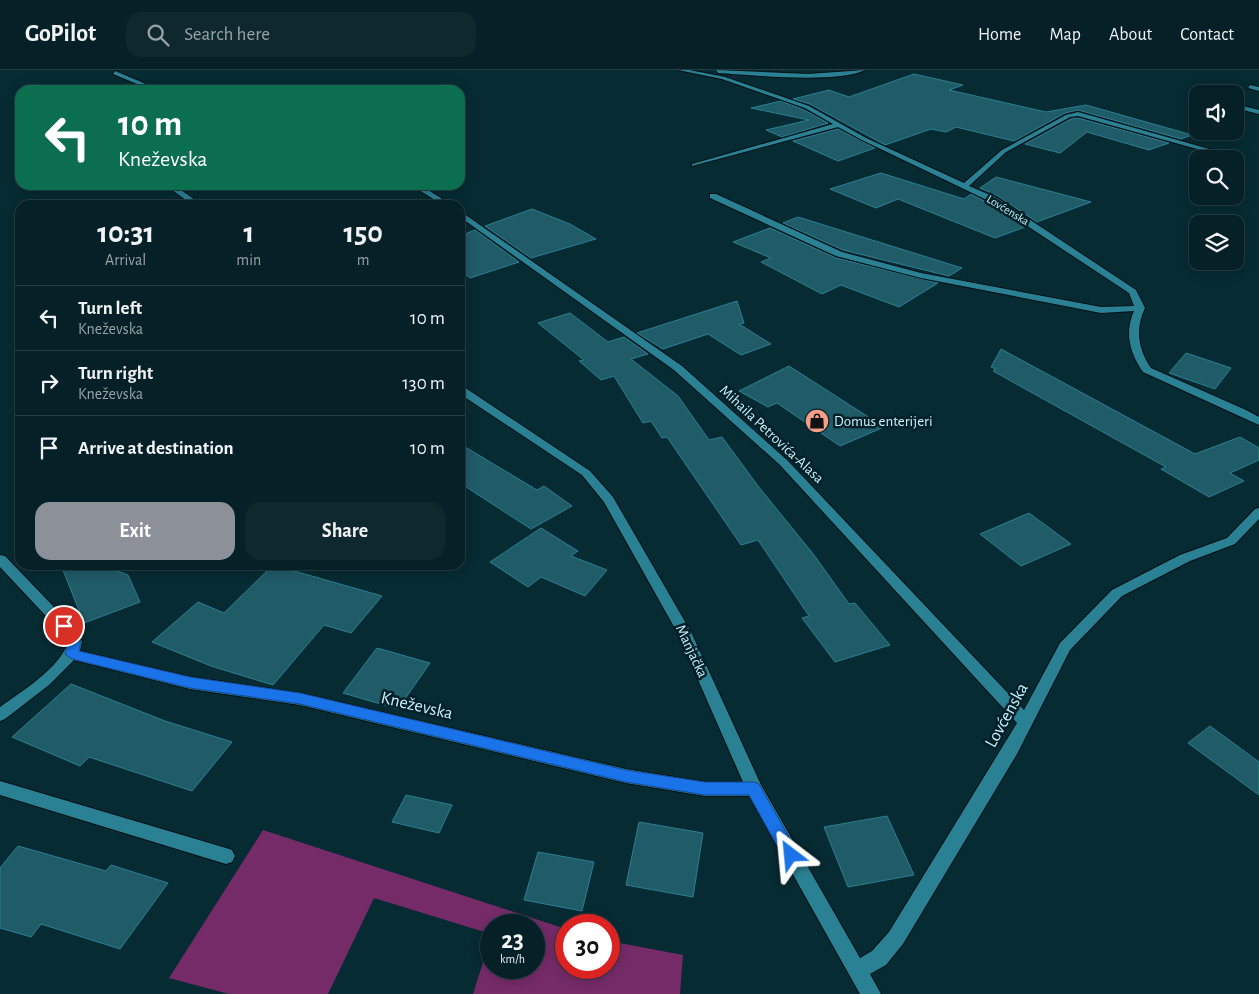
<!DOCTYPE html>
<html lang="en">
<head>
<meta charset="utf-8">
<style>
  :root { --surface:#052026; --page:#0e282e; --text:#f1f3f6; --muted:#97a3a7; --line:#263e43; --accent:#8c9099 }
  body { margin:0; font-family:"Alegreya Sans",sans-serif; background:var(--page); color:var(--text); height:100vh; display:flex; flex-direction:column; font-size:19px; white-space:nowrap }
  * { box-sizing:border-box; margin:0 }
  p { font-size:16px; color:var(--muted) }
  .icon { flex:none; width:28px; height:28px; fill:none; stroke:currentColor; stroke-width:2; stroke-linecap:round; stroke-linejoin:round }
  .map { position:relative; flex:1; overflow:hidden }
  .details { position:absolute; left:15px; top:130px; width:450px; height:370px; display:flex; flex-direction:column; background:var(--surface); border-radius:15px; box-shadow:0 2px 12px #0003,0 0 0 1px var(--line) }
  .details>* { flex:none }
  .banner { position:absolute; left:15px; top:15px; width:450px; height:105px; border-radius:15px; box-shadow:0 2px 12px #0003,0 0 0 1px var(--line); background:#0b6e4f; color:#fff; overflow:hidden }
  .buttons { position:absolute; left:1189px; top:15px; display:grid; gap:10px }
  .buttons a { display:grid; place-items:center; width:55px; height:55px; border-radius:10px; background:var(--surface); box-shadow:0 2px 12px #0003,0 0 0 1px var(--line); font-size:25px }
  .speed { position:absolute; left:480px; top:844px; display:flex; gap:10px; font-size:25px; font-weight:700; text-align:center }
  .speed>* { display:grid; place-content:center; width:65px; height:65px; border-radius:50%; background:var(--surface); box-shadow:0 2px 12px #0003,0 0 0 1px var(--line); line-height:1 }
  .speed small { font-size:12px; font-weight:400 }
  .speed .limit { border:8px solid #d22; background:#fff; color:#111 }
  .pin { position:absolute; display:grid; place-items:center; width:42px; height:42px; color:#fff; margin:-21px; border:2px solid #fff; border-radius:50%; box-shadow:0 1px 5px #0007 }
  .me { position:absolute; width:55px; margin:-28px; rotate:331deg; stroke-linejoin:round; filter:drop-shadow(0 0 4px #0008) }
  .turn { display:flex; align-items:center; gap:18px; height:105px; padding:0 20px; font-size:22px }
  .turn .icon { width:65px; height:65px; stroke-width:2.5 }
  .turn b { display:block; font-size:35px; line-height:42px }
  .eta { display:flex; justify-content:space-evenly; align-items:center; height:85px; text-align:center }
  .eta b { font-size:30px; font-weight:700; line-height:35px }
  .button { display:flex; gap:10px; margin-top:auto; padding:10px 20px }
  .button a { flex:1; height:58px; border-radius:15px; background:var(--accent); color:#fff; font-size:20px; font-weight:700; line-height:58px; text-align:center }
  .button a+a { background:var(--page); color:var(--text) }
  ul { padding:0; list-style:none }
  li { display:flex; align-items:center; gap:15px; height:65px; padding:0 20px; border-top:1px solid var(--line) }
  li div { flex:1 }
  li b { display:block; font-size:19px }
  li em { font-style:normal }
  header { display:flex; align-items:center; gap:30px; box-sizing:border-box; height:70px; padding:0 25px; background:var(--surface); border-bottom:1px solid var(--line) }
  header strong { font-size:24px }
  nav { display:flex; gap:28px; margin-inline-start:auto; font-size:18px }
  .search { width:350px; height:45px; background:var(--page); display:flex; align-items:center; gap:12px; box-sizing:border-box; padding:0 18px; border-radius:15px; color:var(--muted); font-size:19px }
  .map>svg:first-child { display:block }
  .green { fill:#752b68 }
  .building { fill:#205b68; stroke:#2a8093 }
  .lines { fill:none; stroke-linecap:round; stroke-linejoin:round }
  .minor-casing { stroke:#041115; stroke-width:2 }
  .minor { fill:#2b8194; fill-rule:evenodd }
  .route { fill:#1a73e8; stroke:#114b97 }
  .labels { text-anchor:middle; stroke-width:5; stroke-linejoin:round; paint-order:stroke }
  .far-street-label { font-size:12px; fill:#caf1fb; stroke:#002129 }
  .poi-label { font-size:15px; fill:#caf1fb; stroke:#002129; text-anchor:start }
  .street-label { font-size:15px; fill:#caf1fb; stroke:#002129 }
  .near-street-label { font-size:18px; fill:#caf1fb; stroke:#002129 }
</style>
</head>
<body>
<header>
<strong>GoPilot</strong>
<div class="search"><svg class="icon" aria-label="search" viewBox="0 0 24 24"><circle cx="10" cy="10" r="6"/><path d="M15 15l6 6"/></svg>Search here</div>
<nav><a>Home</a><a>Map</a><a>About</a><a>Contact</a></nav>
</header>
<div class="map">
<svg width="1259" height="924" viewBox="0 0 1259 924">
  <rect width="100%" height="100%" fill="#072b33"/>
  <path class="green" d="M 263,760 L 566,859 L 566,898 L 609,898 L 609,871 L 683,885 L 680,924 L 473,924 L 491,867 L 491,898 L 534,898 L 534,855 L 491,855 L 491,864 L 374,828 L 328,924 L 229,924 L 169,908 Z"/>
  <path class="building" d="M 914,4 L 963,15 L 949,20 L 1046,42 L 1086,35 L 1192,65 L 1181,69 L 1078,40 L 1065,43 L 1014,71 L 956,57 L 946,62 L 931,59 L 885,75 L 810,34 L 793,29 L 829,20 L 849,27 Z
    M 781,31 L 804,40 L 828,53 L 782,67 L 766,60 L 809,50 L 751,38 Z
    M 1078,48 L 1169,73 L 1149,80 L 1087,62 L 1060,83 L 1025,74 L 1071,49 Z
    M 838,59 L 875,78 L 838,91 L 793,71 Z
    M 881,103 L 964,129 L 971,124 L 990,134 L 1025,157 L 995,168 L 898,129 L 876,138 L 830,119 Z
    M 996,107 L 1091,132 L 1037,152 L 998,126 L 980,118 Z
    M 532,139 L 570,154 L 596,169 L 531,188 L 485,156 Z
    M 798,147 L 962,198 L 949,206 L 843,180 L 783,153 Z
    M 770,158 L 836,188 L 938,213 L 899,237 L 841,215 L 822,224 L 761,192 L 771,188 L 733,172 Z
    M 475,160 L 519,192 L 470,208 L 460,200 L 460,166 Z
    M 737,231 L 744,253 L 739,254 L 771,274 L 741,285 L 708,264 L 663,279 L 637,263 Z
    M 570,243 L 608,272 L 624,267 L 648,284 L 631,289 L 678,326 L 709,370 L 722,367 L 758,416 L 814,485 L 849,534 L 855,533 L 890,575 L 835,592 L 802,548 L 809,546 L 758,470 L 741,475 L 667,367 L 662,368 L 651,351 L 643,353 L 614,306 L 601,310 L 579,291 L 584,290 L 538,253 Z
    M 1001,279 L 1195,384 L 1240,367 L 1259,378 L 1259,390 L 1230,403 L 1244,411 L 1209,427 L 1161,399 L 1166,397 L 993,301 L 996,299 L 991,297 Z
    M 1186,283 L 1231,298 L 1215,319 L 1169,303 Z
    M 789,296 L 884,357 L 840,376 L 777,333 L 768,337 L 739,321 Z
    M 460,374 L 537,420 L 544,416 L 572,436 L 531,459 L 460,413 Z
    M 1029,443 L 1071,474 L 1021,496 L 980,464 Z
    M 541,458 L 578,481 L 571,486 L 607,500 L 585,526 L 541,507 L 528,517 L 490,492 Z
    M 61,495 L 102,495 L 128,505 L 140,532 L 84,553 Z
    M 273,495 L 382,526 L 351,563 L 324,555 L 273,615 L 211,596 L 152,572 L 198,532 L 224,543 Z
    M 377,578 L 430,593 L 398,639 L 343,623 Z
    M 71,614 L 165,651 L 232,672 L 192,721 L 89,687 L 80,696 L 12,667 Z
    M 1210,656 L 1259,692 L 1259,725 L 1188,673 Z
    M 406,725 L 452,735 L 439,763 L 392,752 Z
    M 887,746 L 914,805 L 848,817 L 824,757 Z
    M 639,752 L 703,763 L 693,827 L 626,815 Z
    M 18,776 L 106,801 L 111,795 L 168,813 L 120,879 L 41,854 L 31,867 L 0,858 L 0,798 Z
    M 538,782 L 594,792 L 582,841 L 524,830 Z"/>
  <g class="lines">
    <g class="minor-casing">
      <path id="minor" d="M 678,0 L 689,0 L 725,7 L 809,36 L 866,68 L 964,113 L 1002,80 L 1066,45 L 1078,42 L 1241,88 L 1241,90 L 1237,90 L 1078,46 L 1070,47 L 1006,82 L 969,116 L 997,128 L 1136,220 L 1145,238 C 1135,259 1138,279 1151,298 L 1246,340 L 1259,347 L 1259,355 L 1143,302 C 1130,283 1124,263 1134,241 L 1101,243 L 921,208 L 836,186 L 710,128 L 710,124 L 716,124 L 842,182 L 921,203 L 1101,237 L 1134,236 L 1129,223 L 991,132 L 862,70 L 838,57 L 692,96 L 692,94 L 833,54 L 805,38 L 722,9 Z
        M 716,0 L 808,4 L 865,0 C 837,14 751,5 718,3 Z
        M 115,1 L 146,14 L 150,20 L 144,20 L 142,16 L 113,4 Z
        M 1250,15 L 1259,17 L 1259,21 L 1248,18 Z
        M 1235,34 L 1259,40 L 1259,44 L 1235,38 Z
        M 165,115 L 174,115 L 202,135 L 193,135 Z
        M 411,115 L 420,115 L 452,135 L 443,135 Z
        M 460,141 L 682,296 L 788,391 L 1024,640 L 1060,573 L 1112,520 L 1180,485 L 1227,468 L 1255,439 L 1259,438 L 1259,449 L 1235,474 L 1190,491 L 1122,526 L 1070,580 L 1017,684 L 903,874 L 886,895 L 870,904 L 881,924 L 860,924 L 749,726 L 705,726 L 626,713 L 300,635 L 190,619 L 74,590 L 49,615 L 5,649 L 0,651 L 0,637 C 21,622 61,597 68,572 L 59,560 L 0,497 L 0,485 L 5,486 L 76,560 L 82,572 L 80,581 L 190,607 L 300,623 L 626,699 L 705,712 L 743,712 L 677,562 L 604,432 L 582,405 L 460,324 L 460,316 L 464,317 L 590,401 L 613,427 L 691,562 L 761,715 L 860,888 L 872,881 L 889,862 L 1017,653 L 780,395 L 674,300 L 460,147 Z
        M 0,711 L 226,778 L 232,780 L 235,786 L 232,792 L 226,794 L 0,725 Z"/>
    </g>
    <use href="#minor" class="minor"/>
  </g>
  <path class="route" d="M 64,552 C 77,555 83,569 79,581 L 190,607 L 300,623 L 626,700 L 705,712 L 754,712 L 759,714 L 799,785 L 797,790 L 791,792 L 785,790 L 749,725 L 705,725 L 626,712 L 300,634 L 190,618 L 72,589 L 65,584 C 70,570 65,568 58,556 Z"/>
  <defs>
    <g id="shop-disc" transform="scale(1.25)"><circle r="9.5" fill="#f49e87" stroke="#002129"/><path d="M-5-2.5h2.3a2.7 3.5 0 0 1 5.4 0H5L5.5 6h-11ZM-1.5-2.5h3a1.5 2.3 0 0 0-3 0Z" fill="#111"/></g>
  </defs>
  <g fill-rule="evenodd">
    <use href="#shop-disc" x="817" y="351"/>
  </g>
  <g class="labels">
    <g class="far-street-label">
      <text transform="translate(1008 140) rotate(31)" y="4">Lovćenska</text>
    </g>
    <g class="poi-label">
      <text x="834" y="356">Domus enterijeri</text>
    </g>
    <g class="street-label">
      <text transform="translate(772 364) rotate(43)" y="5">Mihaila Petrovića-Alasa</text>
      <text transform="translate(692 581) rotate(65)" y="5">Manjačka</text>
    </g>
    <g class="near-street-label">
      <text transform="translate(417 635) rotate(13)" y="6">Kneževska</text>
      <text transform="translate(1006 645) rotate(-61)" y="6">Lovćenska</text>
    </g>
  </g>
</svg>
<div class="buttons">
<a><svg class="icon" aria-label="sound" viewBox="0 0 24 24"><path d="M4 9h4l5-4v14l-5-4H4zM17 9q2 3 0 6"/></svg></a>
<a><svg class="icon" aria-label="search" viewBox="0 0 24 24"><circle cx="10" cy="10" r="6"/><path d="M15 15l6 6"/></svg></a>
<a><svg class="icon" aria-label="layers" viewBox="0 0 24 24"><path d="M12 4l9 5-9 5-9-5zM3 14l9 5 9-5"/></svg></a>
</div>
<div class="speed"><div>23<small>km/h</small></div><div class="limit">30</div></div>
<div class="pin" style="left:64px;top:556px;background:#d93025"><svg class="icon" aria-label="arrive" viewBox="0 0 24 24"><path d="M6 21V4h12l-3 4 3 4H6"/></svg></div>
<svg class="me" style="left:791px;top:785px" viewBox="-20 -20 40 40"><path d="M0-17L14 15 0 8-14 15z" fill="#1a73e8" stroke="#fff" stroke-width="4"/></svg>
<div class="banner">
<div class="turn"><svg class="icon" aria-label="left" viewBox="0 0 24 24"><path d="M17 20v-9H6M10 6l-5 5 5 5"/></svg><div><b>10 m</b>Kneževska</div></div>
</div>
<section class="details">
<div class="eta">
<div><b>10:31</b><p>Arrival</p></div>
<div><b>1</b><p>min</p></div>
<div><b>150</b><p>m</p></div>
</div>
<ul>
<li><svg class="icon" aria-label="left" viewBox="0 0 24 24"><path d="M17 20v-9H6M10 6l-5 5 5 5"/></svg><div><b>Turn left</b><p>Kneževska</p></div><em>10 m</em></li>
<li><svg class="icon" aria-label="right" viewBox="0 0 24 24"><path d="M7 20v-9h11M14 6l5 5-5 5"/></svg><div><b>Turn right</b><p>Kneževska</p></div><em>130 m</em></li>
<li><svg class="icon" aria-label="arrive" viewBox="0 0 24 24"><path d="M6 21V4h12l-3 4 3 4H6"/></svg><div><b>Arrive at destination</b></div><em>10 m</em></li>
</ul>
<div class="button"><a>Exit</a><a>Share</a></div>
</section>
</div>
</body>
</html>
